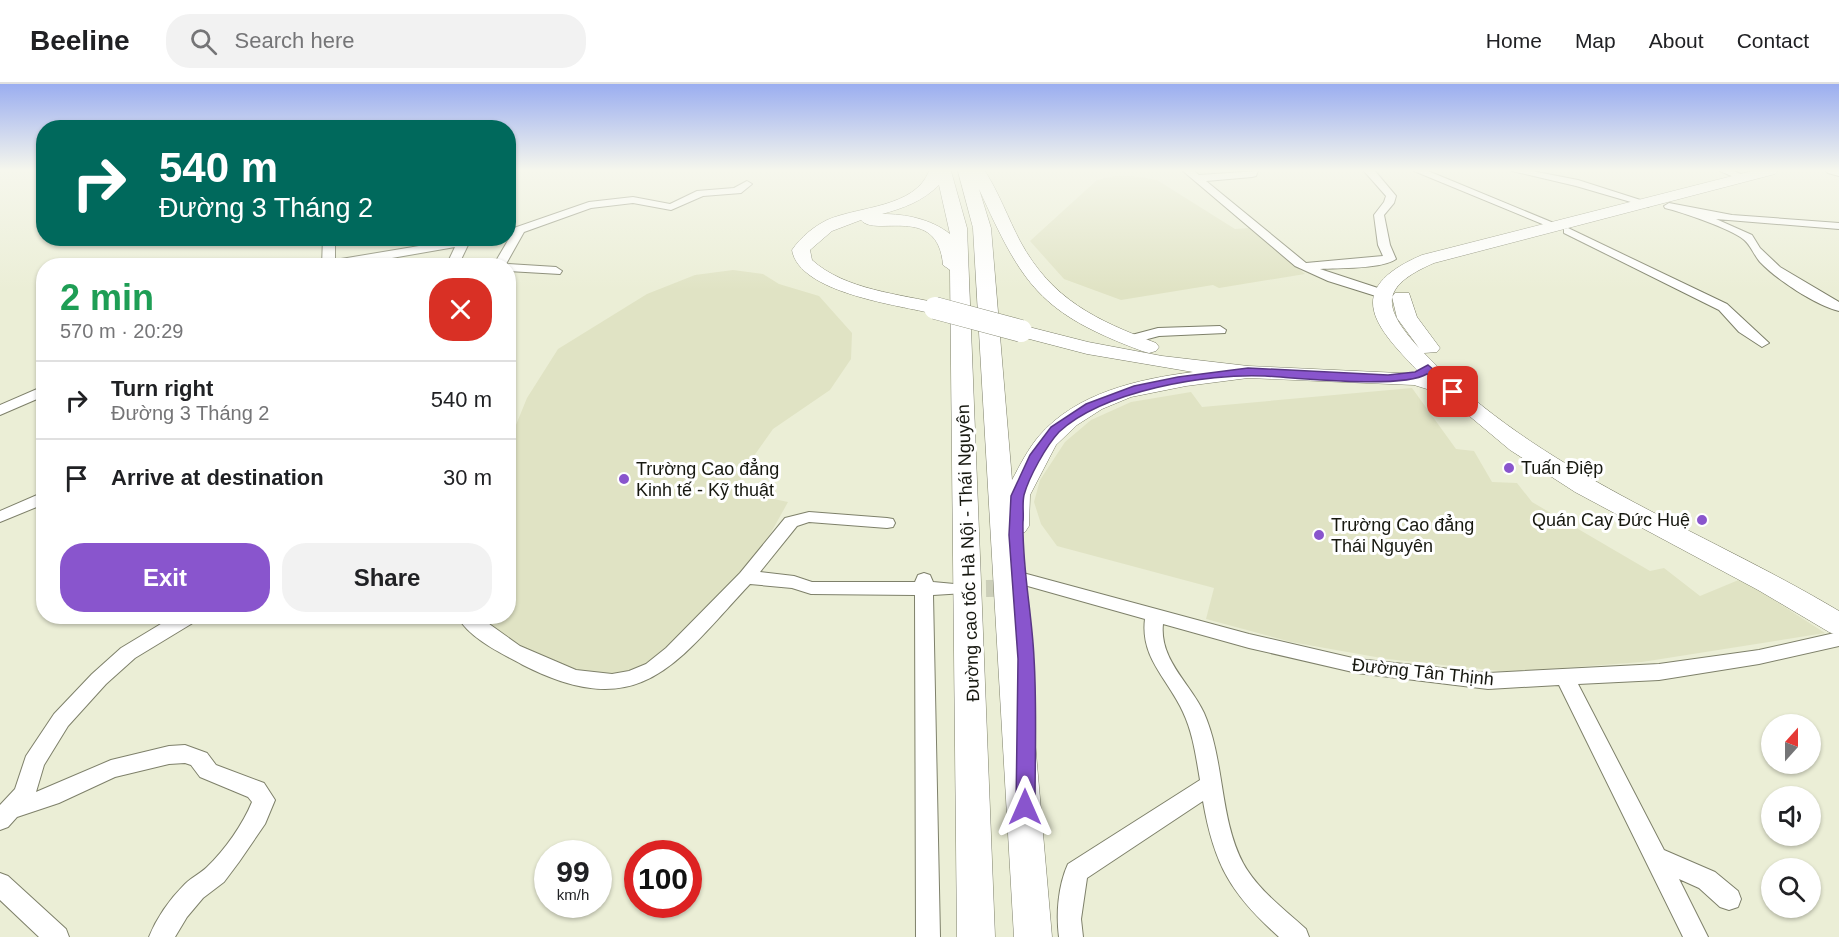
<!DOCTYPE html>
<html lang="en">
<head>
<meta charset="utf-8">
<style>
  :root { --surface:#fff; --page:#f2f2f2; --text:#202124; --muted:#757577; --line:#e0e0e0; --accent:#8955cd }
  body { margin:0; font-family:Arial,sans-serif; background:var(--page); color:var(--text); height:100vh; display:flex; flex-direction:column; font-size:22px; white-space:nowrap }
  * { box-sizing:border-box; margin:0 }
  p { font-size:20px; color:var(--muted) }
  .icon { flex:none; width:33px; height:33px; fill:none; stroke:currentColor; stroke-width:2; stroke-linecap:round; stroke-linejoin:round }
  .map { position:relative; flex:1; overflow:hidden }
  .sheet { position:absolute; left:36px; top:174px; width:480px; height:366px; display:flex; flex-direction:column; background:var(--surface); border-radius:24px; box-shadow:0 2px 4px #0004 }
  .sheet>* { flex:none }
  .guide { position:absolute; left:36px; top:36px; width:480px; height:126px; border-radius:24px; box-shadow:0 2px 4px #0004; background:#00695c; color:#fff; overflow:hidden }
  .needle { width:39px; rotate:21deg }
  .controls { position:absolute; left:1761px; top:630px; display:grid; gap:12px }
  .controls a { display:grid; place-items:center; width:60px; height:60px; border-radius:50%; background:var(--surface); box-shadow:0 2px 4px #0004; font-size:30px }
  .speed { position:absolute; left:534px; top:756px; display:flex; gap:12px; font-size:30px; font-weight:700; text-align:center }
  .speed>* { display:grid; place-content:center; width:78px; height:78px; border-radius:50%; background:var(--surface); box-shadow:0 2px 4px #0004; line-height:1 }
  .speed small { font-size:15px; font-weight:400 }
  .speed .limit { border:9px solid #d22; background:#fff; color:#111 }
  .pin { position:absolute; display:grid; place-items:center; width:51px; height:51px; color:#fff; margin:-26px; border-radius:12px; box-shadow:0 3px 9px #0006 }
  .me { position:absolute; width:66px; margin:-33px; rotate:0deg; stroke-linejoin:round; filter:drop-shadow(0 0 4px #0008) }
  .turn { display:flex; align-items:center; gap:21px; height:126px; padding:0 24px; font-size:27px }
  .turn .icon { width:78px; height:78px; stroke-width:2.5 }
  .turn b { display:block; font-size:42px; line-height:51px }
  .round { display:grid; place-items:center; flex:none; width:63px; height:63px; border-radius:24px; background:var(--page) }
  .headline { display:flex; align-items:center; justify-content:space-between; height:102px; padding:0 24px }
  h1 { font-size:36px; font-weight:700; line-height:45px; color:#1e9e55 }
  .action { display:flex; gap:12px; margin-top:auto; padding:12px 24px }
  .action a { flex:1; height:69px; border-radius:24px; background:var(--accent); color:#fff; font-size:24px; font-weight:700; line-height:69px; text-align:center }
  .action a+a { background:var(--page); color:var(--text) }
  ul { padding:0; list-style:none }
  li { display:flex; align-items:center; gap:18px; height:78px; padding:0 24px; border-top:2px solid var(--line) }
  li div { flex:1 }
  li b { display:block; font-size:22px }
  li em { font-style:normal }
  header { display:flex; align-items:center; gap:36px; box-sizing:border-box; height:84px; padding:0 30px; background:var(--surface); border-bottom:2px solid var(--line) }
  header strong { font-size:28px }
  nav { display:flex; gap:33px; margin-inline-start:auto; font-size:21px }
  .search { width:420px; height:54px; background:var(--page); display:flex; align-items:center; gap:15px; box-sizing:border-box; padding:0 21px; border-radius:24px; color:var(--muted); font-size:22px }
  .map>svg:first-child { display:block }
  .built { fill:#e0e3c4 }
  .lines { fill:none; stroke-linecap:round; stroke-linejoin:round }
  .minor-tunnel { stroke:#cbceb8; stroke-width:17; stroke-dasharray:17 9; stroke-linecap:butt }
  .minor-casing { stroke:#7e806a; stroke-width:2 }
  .highway-casing { stroke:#7e806a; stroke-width:1 }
  .minor { fill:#fff; fill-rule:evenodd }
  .highway { fill:#fff; fill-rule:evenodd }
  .highway-bridge-casing { stroke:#7e806a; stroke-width:23; stroke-linecap:butt }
  .highway-bridge { stroke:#fff; stroke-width:22 }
  .route { fill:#8955cd; stroke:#593785; stroke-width:1.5 }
  .poi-dot { fill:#8955cd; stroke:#fff; stroke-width:2 }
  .labels { text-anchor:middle; stroke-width:6; stroke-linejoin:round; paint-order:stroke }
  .poi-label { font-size:18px; fill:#171810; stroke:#fff; text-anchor:start }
  .street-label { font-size:18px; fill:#171810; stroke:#fff }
</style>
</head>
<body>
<header>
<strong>Beeline</strong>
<div class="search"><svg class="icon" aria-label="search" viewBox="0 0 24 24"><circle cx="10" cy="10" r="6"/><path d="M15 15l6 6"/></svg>Search here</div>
<nav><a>Home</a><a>Map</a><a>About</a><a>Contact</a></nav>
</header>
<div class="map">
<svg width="1839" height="853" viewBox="0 0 1839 853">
  <rect width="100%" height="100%" fill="#ebeed6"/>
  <path class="built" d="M 1115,92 L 1134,92 L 1157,96 L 1235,145 L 1249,144 L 1305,190 L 1219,204 L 1213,201 L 1121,216 L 1064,195 L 1030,157 L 1097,96 Z
    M 733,186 L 763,190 L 779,200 L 819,212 L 852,249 L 851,275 L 830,306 L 773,345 L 746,383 L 735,407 L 788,418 L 763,463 L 744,488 L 675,560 L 646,582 L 616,591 L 588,591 L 559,582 L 496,551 L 476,533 L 508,532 L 509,358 L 527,314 L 558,265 L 647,210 L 695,191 Z
    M 1412,304 L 1456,365 L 1474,367 L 1492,398 L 1517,399 L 1532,418 L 1650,487 L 1664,484 L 1700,512 L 1741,495 L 1825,549 L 1642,578 L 1510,588 L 1387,575 L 1291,558 L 1206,535 L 1214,504 L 1057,462 L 1041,440 L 1034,418 L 1040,396 L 1065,358 L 1091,336 L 1131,318 L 1191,308 L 1202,323 Z"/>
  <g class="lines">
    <path class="minor-tunnel" d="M 960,505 L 1024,504"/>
    <g class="minor-casing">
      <path id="minor" d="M 1183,87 L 1194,87 L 1199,91 L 1258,87 L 1256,92 L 1252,93 L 1206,97 L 1306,179 L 1383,172 L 1378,161 L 1374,131 L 1384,118 L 1386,112 L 1364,87 L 1375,87 L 1396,112 L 1394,119 L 1384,131 L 1390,161 L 1396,175 C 1383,185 1338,184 1320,185 L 1387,207 L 1389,210 L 1387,213 L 1379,213 L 1328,197 L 1295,182 Z
        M 1414,87 L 1428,87 L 1561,142 L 1560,144 L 1552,144 Z
        M 1512,87 L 1532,87 L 1578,96 L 1653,120 L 1648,123 L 1576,102 Z
        M 1720,87 L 1734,87 L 1752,95 L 1743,97 Z
        M 1826,87 L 1839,87 L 1839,92 L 1828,89 Z
        M 747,97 L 752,100 L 741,109 L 703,112 L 671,126 L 633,119 L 591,124 L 524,148 L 506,180 L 556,183 L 562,187 L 560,190 L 508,187 L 508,182 L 493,182 L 510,153 L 508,146 L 589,118 L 633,113 L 670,120 L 697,107 L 734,104 Z
        M 1669,119 L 1732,131 L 1839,139 L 1839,145 L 1716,135 L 1752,151 L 1760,164 L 1780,183 L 1839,218 L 1839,227 C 1815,221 1776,195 1760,178 C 1754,171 1750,160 1743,155 C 1731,145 1682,128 1665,124 L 1664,122 Z
        M 1568,144 L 1727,220 L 1769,259 L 1762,263 L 1739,248 L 1719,226 L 1564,149 L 1564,145 Z
        M 323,154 L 335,154 L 335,176 L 467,154 L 495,154 L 468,161 L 458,182 L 446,182 L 455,163 L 346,182 L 322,182 Z
        M 1220,242 L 1226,246 L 1225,249 L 1159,252 L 1129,260 L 1122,256 L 1124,253 L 1158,244 Z
        M 44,302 L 44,312 L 0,331 L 0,321 Z
        M 44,408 L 44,420 L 0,438 L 0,427 Z
        M 809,428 L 887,434 L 893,435 L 895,439 L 893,443 L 887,444 L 809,438 L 797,442 L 760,488 L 794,492 L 812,498 L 915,498 L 918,491 L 924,489 L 930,491 L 933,498 L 965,501 L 968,505 L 965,509 L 933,511 L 940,853 L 916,853 L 915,511 L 811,510 L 792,504 L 750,500 C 676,579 641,641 523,581 C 501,569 470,555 457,532 L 478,532 L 520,562 L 576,586 L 612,590 L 629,587 L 646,580 L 666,564 L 740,489 L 785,434 Z
        M 1023,489 L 1249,550 L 1357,575 L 1488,589 L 1659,580 L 1759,566 L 1839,548 L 1839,562 L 1759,580 L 1659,596 L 1578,600 L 1664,766 L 1715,788 L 1738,807 L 1741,815 L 1738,823 L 1729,826 L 1720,823 L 1699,804 L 1679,795 L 1708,853 L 1683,853 L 1559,601 L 1488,605 L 1357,589 L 1249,564 L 1163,540 C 1159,576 1191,600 1204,629 C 1225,677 1219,733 1243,779 C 1257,805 1284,825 1306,845 L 1309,853 L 1279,853 C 1231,810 1214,781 1203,717 L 1087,794 L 1081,835 L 1083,853 L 1059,853 C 1056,830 1058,802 1068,780 L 1200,696 C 1196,673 1193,649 1183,628 C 1168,595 1140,574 1145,535 L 1017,499 L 1014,495 L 1017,491 Z
        M 174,532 L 198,532 L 196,537 L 135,574 L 106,600 L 68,642 L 44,681 L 36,708 L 111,676 L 169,662 L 185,661 L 207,669 L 216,681 L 264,699 L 275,716 L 265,740 L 239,778 L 224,798 L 203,814 L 187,833 L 175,853 L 149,853 C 157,833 170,815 185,800 C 192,793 201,789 207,783 C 225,766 243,740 252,718 L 248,713 L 200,693 L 191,681 L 185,679 L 169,680 L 115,693 L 59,719 L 17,733 L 8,743 L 0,746 L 0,721 L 15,705 L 26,672 L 54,630 L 92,590 L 121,564 Z
        M 0,789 L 8,792 L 66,845 L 69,853 L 39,853 L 0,816 Z"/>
    </g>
    <g class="highway-casing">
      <path id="highway" d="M 929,87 L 951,87 L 967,144 L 995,853 L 957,853 L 950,186 L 943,181 C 938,119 875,154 861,136 L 832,147 L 810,166 L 812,176 C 845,206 900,210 942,220 L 945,224 L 942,228 L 935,230 C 898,221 799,209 792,166 C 801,153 813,143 827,136 C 859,122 915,124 929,87 ZM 939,101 L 950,150 C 931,135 906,130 882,130 C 904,124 923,117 939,101 Z
        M 958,87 L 985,87 C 999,109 1008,134 1020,157 C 1052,216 1096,236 1156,259 L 1159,263 L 1156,267 L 1149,269 L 1142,267 C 1040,229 1023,202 979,105 L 991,144 L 1012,396 C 1020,381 1028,365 1039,352 C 1076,309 1138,295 1193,288 L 1087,270 L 1014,251 L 1011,247 L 1014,243 L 1021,241 L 1088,258 L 1162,272 L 1248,282 L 1421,290 C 1376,244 1340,206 1422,171 L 1752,87 L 1778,87 L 1775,90 L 1434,179 C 1379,203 1382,223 1419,264 L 1397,234 L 1392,213 L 1395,209 L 1409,209 L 1417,233 L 1440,264 L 1437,268 L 1424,269 C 1540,390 1698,443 1839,527 L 1839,552 L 1829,548 L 1758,506 L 1575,408 L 1510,366 L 1443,310 L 1414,301 L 1248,294 L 1186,302 L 1131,313 L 1102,325 L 1077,341 L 1056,361 L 1030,411 L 1029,442 L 1025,448 L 1017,450 L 1052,853 L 1014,853 L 973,144 Z"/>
    </g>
    <use href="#minor" class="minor"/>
    <use href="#highway" class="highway"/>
    <g class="highway-bridge-casing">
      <path id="highway-bridge" d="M 935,224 L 1021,247"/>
    </g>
    <use href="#highway-bridge" class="highway-bridge"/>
  </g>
  <linearGradient id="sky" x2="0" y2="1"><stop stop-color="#9baef0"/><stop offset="0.42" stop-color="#f6f7ed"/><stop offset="1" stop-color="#f6f7ed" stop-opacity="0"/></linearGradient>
  <rect width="1839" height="206" fill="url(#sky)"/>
  <path class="route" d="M 1428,281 L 1457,305 L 1457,310 L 1449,310 L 1427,290 C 1402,305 1299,294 1265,292 C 1207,289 1103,307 1059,348 C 1046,362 1029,393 1024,411 C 1022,420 1024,430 1023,438 C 1022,484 1032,529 1034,574 C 1037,623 1035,674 1035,723 L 1032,729 L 1025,731 L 1019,729 L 1016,723 L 1018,575 L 1009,451 L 1011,412 L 1030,371 L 1051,343 L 1086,320 L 1134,302 L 1178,293 L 1248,284 L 1388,291 L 1415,288 Z"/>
  <g class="poi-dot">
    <circle cx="1509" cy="384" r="6"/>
    <circle cx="624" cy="395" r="6"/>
    <circle cx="1702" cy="436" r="6"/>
    <circle cx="1319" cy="451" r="6"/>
  </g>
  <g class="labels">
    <g class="poi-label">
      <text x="1521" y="390">Tuấn Điệp</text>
      <text x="636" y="391">Trường Cao đẳng<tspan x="636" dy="21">Kinh tế - Kỹ thuật</tspan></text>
      <text x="1690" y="442" text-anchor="end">Quán Cay Đức Huệ</text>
      <text x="1331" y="447">Trường Cao đẳng<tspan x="1331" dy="21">Thái Nguyên</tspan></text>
    </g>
    <g class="street-label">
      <text transform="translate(968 469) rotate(-92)" y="6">Đường cao tốc Hà Nội - Thái Nguyên</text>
      <text transform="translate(1423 588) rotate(6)" y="6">Đường Tân Thịnh</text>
    </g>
  </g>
</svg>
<div class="controls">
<a><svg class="needle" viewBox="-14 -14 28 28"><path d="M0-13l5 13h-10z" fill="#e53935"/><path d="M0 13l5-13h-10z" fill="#757577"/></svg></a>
<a><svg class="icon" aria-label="sound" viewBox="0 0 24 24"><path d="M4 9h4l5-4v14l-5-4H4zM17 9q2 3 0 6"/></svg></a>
<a><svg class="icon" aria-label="search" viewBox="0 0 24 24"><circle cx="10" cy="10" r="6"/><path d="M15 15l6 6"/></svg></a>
</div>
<div class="speed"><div>99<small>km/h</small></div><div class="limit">100</div></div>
<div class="pin" style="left:1453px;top:308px;background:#d93025"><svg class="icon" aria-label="arrive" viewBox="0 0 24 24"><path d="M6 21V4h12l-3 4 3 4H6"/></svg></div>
<svg class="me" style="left:1025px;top:723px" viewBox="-20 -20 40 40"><path d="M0-17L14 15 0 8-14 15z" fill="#8955cd" stroke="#fff" stroke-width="4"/></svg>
<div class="guide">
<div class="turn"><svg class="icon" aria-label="right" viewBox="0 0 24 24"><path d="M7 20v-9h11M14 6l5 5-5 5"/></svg><div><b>540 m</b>Đường 3 Tháng 2</div></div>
</div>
<section class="sheet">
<div class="headline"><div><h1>2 min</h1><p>570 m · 20:29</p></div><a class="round" style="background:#d93025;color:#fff"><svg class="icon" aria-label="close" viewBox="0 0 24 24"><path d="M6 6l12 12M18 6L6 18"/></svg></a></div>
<ul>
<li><svg class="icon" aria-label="right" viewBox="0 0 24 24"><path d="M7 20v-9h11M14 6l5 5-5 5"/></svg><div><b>Turn right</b><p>Đường 3 Tháng 2</p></div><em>540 m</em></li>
<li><svg class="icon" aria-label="arrive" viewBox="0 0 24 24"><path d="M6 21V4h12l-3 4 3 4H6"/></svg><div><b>Arrive at destination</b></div><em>30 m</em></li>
</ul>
<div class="action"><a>Exit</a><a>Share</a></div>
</section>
</div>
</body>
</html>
